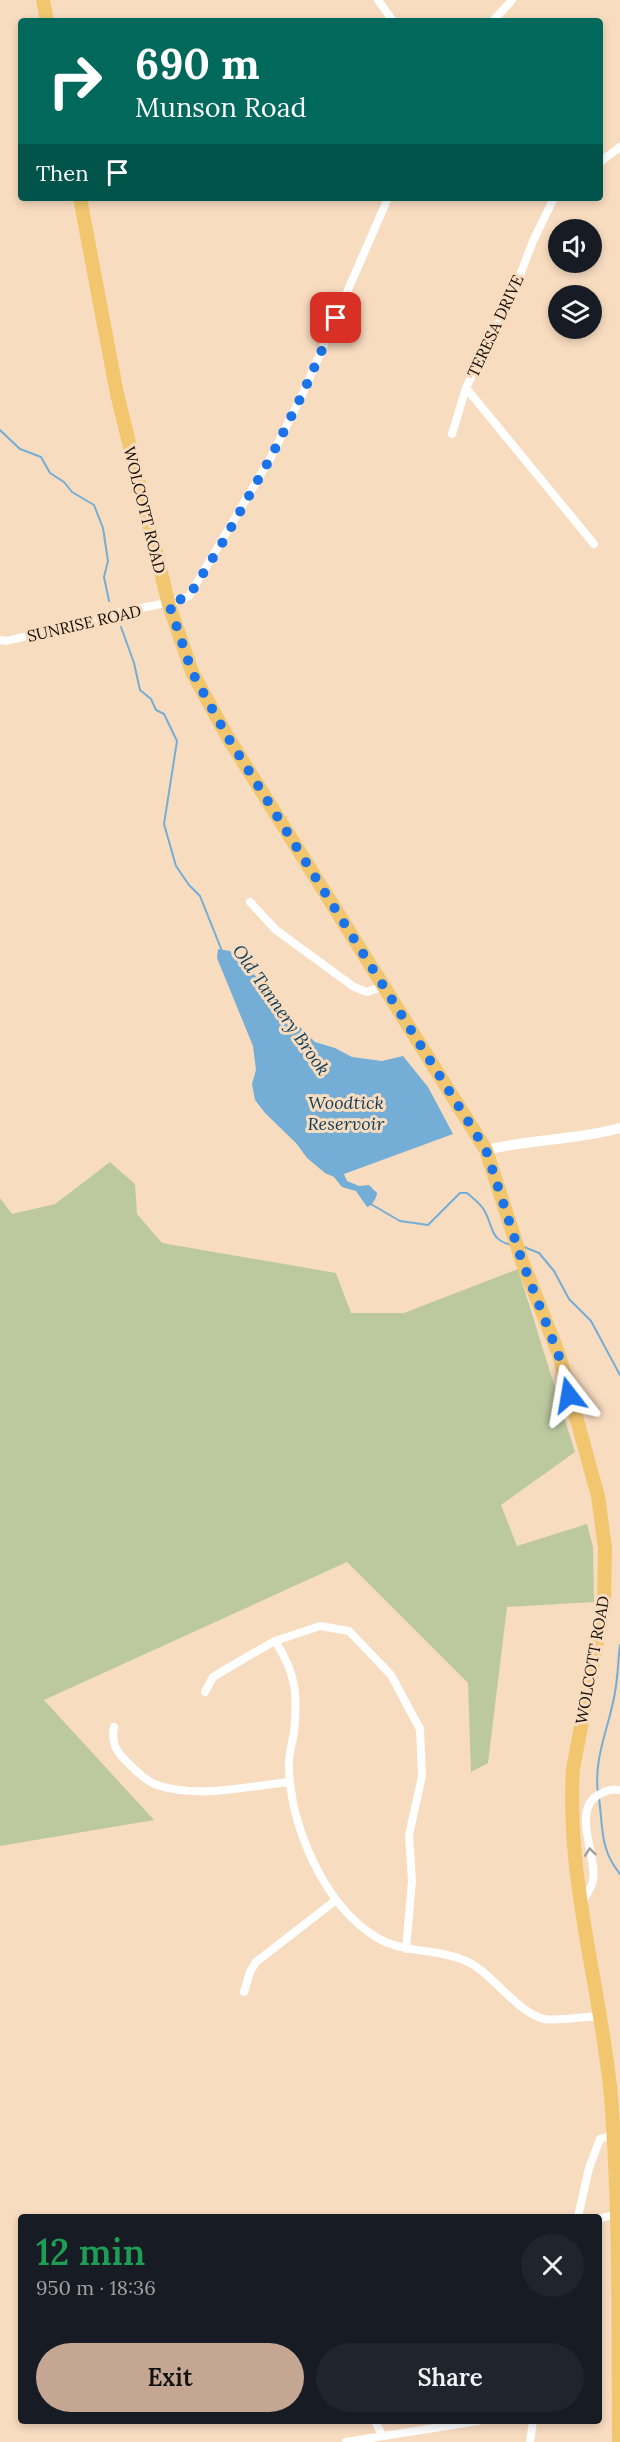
<!DOCTYPE html>
<html lang="en">
<head>
<meta charset="utf-8">
<style>
  :root { --surface:#171b24; --page:#20242c; --text:#f1f3f6; --muted:#9ea1a6; --accent:#c4a693 }
  body { margin:0; font-family:Lora,serif; background:var(--page); color:var(--text); height:100vh; display:flex; flex-direction:column; font-size:22px; white-space:nowrap }
  * { box-sizing:border-box; margin:0 }
  p { font-size:20px; color:var(--muted) }
  .icon { flex:none; width:33px; height:33px; fill:none; stroke:currentColor; stroke-width:2; stroke-linecap:round; stroke-linejoin:round }
  .map { position:relative; flex:1; overflow:hidden }
  .details { position:absolute; left:18px; top:2214px; width:584px; height:210px; display:flex; flex-direction:column; background:var(--surface); border-radius:6px; box-shadow:0 3px 9px #0003 }
  .details>* { flex:none }
  .top-card { position:absolute; left:18px; top:18px; width:585px; height:183px; border-radius:6px; box-shadow:0 3px 9px #0003; background:#00695c; color:#fff; overflow:hidden }
  .tools { position:absolute; left:548px; top:219px; display:grid; gap:12px }
  .tools a { display:grid; place-items:center; width:54px; height:54px; border-radius:50%; background:var(--surface); box-shadow:0 3px 9px #0003; font-size:30px }
  .pin { position:absolute; display:grid; place-items:center; width:51px; height:51px; color:#fff; margin:-26px; border-radius:12px; box-shadow:0 3px 9px #0006 }
  .me { position:absolute; width:66px; margin:-33px; rotate:346deg; stroke-linejoin:round; filter:drop-shadow(0 0 4px #0008) }
  .turn { display:flex; align-items:center; gap:21px; height:126px; padding:0 18px; font-size:27px }
  .turn .icon { width:78px; height:78px; stroke-width:2.5 }
  .turn b { display:block; font-size:42px; line-height:51px }
  .then { display:flex; align-items:center; height:57px; padding:0 18px; background:#0003; gap:12px; font-size:22px }
  .round { display:grid; place-items:center; flex:none; width:63px; height:63px; border-radius:32px; background:var(--page) }
  .headline { display:flex; align-items:center; justify-content:space-between; height:102px; padding:0 18px }
  h1 { font-size:36px; font-weight:600; line-height:45px; color:#1e9e55 }
  .cta { display:flex; gap:12px; margin-top:auto; padding:12px 18px }
  .cta a { flex:1; height:69px; border-radius:36px; background:var(--accent); color:#111; font-size:24px; font-weight:600; line-height:69px; text-align:center }
  .cta a+a { background:var(--page); color:var(--text) }
  .map>svg:first-child { display:block }
  .green { fill:#bcc99f }
  .water { fill:#74add5 }
  .lines { fill:none; stroke-linecap:round; stroke-linejoin:round }
  .stream { stroke:#74add5; stroke-width:2 }
  .minor { stroke:#fff; stroke-width:8 }
  .tertiary { stroke:#fff; stroke-width:10 }
  .primary { stroke:#f2c66e; stroke-width:14 }
  .oneway { stroke:#a29f9b }
  .route { stroke:#1a73e8; stroke-width:10; stroke-dasharray:0 18 }
  .labels { text-anchor:middle; stroke-width:6; stroke-linejoin:round; paint-order:stroke }
  .street-label { font-size:16px; fill:#170e05; stroke:#f8dcc0 }
  .water-label { font-size:18px; font-style:italic; fill:#103e59; stroke:#f8dcc0 }
</style>
</head>
<body>
<div class="map">
<svg width="620" height="2442" viewBox="0 0 620 2442">
  <rect width="100%" height="100%" fill="#f8dcc0"/>
  <path class="green" d="M 110,1162 L 135,1184 L 137,1214 L 162,1243 L 336,1273 L 351,1313 L 404,1313 L 518,1269 L 575,1452 L 501,1505 L 517,1546 L 587,1524 L 593,1547 L 594,1602 L 507,1607 L 488,1763 L 471,1772 L 468,1683 L 347,1562 L 44,1700 L 154,1820 L 0,1846 L 0,1198 L 12,1214 L 55,1204 Z"/>
  <path class="water" d="M 218,949 L 230,951 L 271,991 L 282,1009 L 315,1042 L 335,1048 L 352,1057 L 382,1061 L 403,1056 L 428,1087 L 453,1134 L 344,1174 L 347,1181 L 359,1186 L 369,1185 L 377,1193 C 377,1197 372,1206 367,1207 L 356,1191 L 342,1187 L 334,1177 L 325,1173 L 307,1158 L 296,1143 L 265,1113 L 255,1100 L 252,1084 L 256,1070 L 253,1046 L 217,958 Z"/>
  <g class="lines">
    <path class="stream" d="M 0,430 L 20,449 L 41,457 L 50,473 L 64,482 L 72,492 L 94,505 L 103,528 L 108,561 L 104,577 L 109,601
      M 121,627 L 134,663 L 140,690 L 151,699 L 156,710 L 164,714 L 177,741 L 164,824 L 176,866 L 189,885 L 200,896 L 222,951
      M 369,1203 L 400,1221 L 428,1225 L 460,1193 L 467,1193 C 474,1199 480,1203 484,1210 C 494,1227 489,1240 512,1245
      M 524,1247 L 539,1253 L 554,1271 L 569,1299 L 591,1321 L 620,1375
      M 598,1793 C 593,1758 610,1725 615,1692 C 618,1676 618,1660 620,1645
      M 599,1798 C 603,1828 600,1850 620,1874"/>
    <path class="minor" d="M 378,0 L 393,21
      M 493,21 L 512,0
      M 600,162 L 620,147
      M 466,388 L 594,544
      M 452,434 L 466,388 L 487,343 L 507,309 L 533,241 L 554,198
      M 0,640 L 6,641 C 46,632 85,620 125,611 C 148,606 166,605 189,596 L 271,457 L 303,393 L 388,198
      M 250,902 L 276,930 L 354,987 L 367,992 L 384,986
      M 275,1641 C 296,1673 298,1695 294,1732 C 292,1744 288,1756 289,1768 C 291,1827 324,1905 376,1937 C 405,1955 442,1947 472,1964 C 496,1978 516,2011 544,2019 C 555,2021 586,2017 599,2016
      M 205,1692 L 213,1677 L 250,1655 L 275,1641 L 320,1626 L 349,1631 L 391,1675 L 420,1729 L 422,1776 L 409,1835 L 412,1881 L 406,1949
      M 114,1727 C 111,1744 116,1751 128,1763 C 135,1770 147,1782 157,1785 C 199,1799 248,1786 290,1782
      M 582,1903 C 585,1896 591,1889 593,1881 C 598,1858 571,1811 598,1795 C 606,1791 611,1788 620,1790
      M 244,1992 L 250,1972 L 256,1962 L 336,1900
      M 578,2217 L 589,2168 L 600,2139 L 613,2135
      M 598,2219 L 616,2214
      M 375,2421 L 382,2435
      M 346,2442 L 478,2421
      M 530,2442 L 533,2421"/>
    <path class="tertiary" d="M 486,1150 C 530,1139 576,1140 620,1128"/>
    <path class="primary" d="M 43,0 L 47,21
      M 80,198 L 117,394 L 169,605 L 192,672 L 227,736 L 486,1150 L 521,1258 L 559,1355 L 598,1496 L 605,1548 L 604,1605 L 573,1769 C 566,1880 601,1988 611,2097 C 620,2212 618,2327 619,2442"/>
  </g>
  <defs><path id="oneway-chevron" d="M-2-3.5L2.5 0L-2 3.5" fill="none" stroke-width="1.6" stroke-linecap="round" stroke-linejoin="round" transform="scale(1.5)"/></defs>
  <use class="oneway" href="#oneway-chevron" transform="translate(590 1852) rotate(-97)"/>
  <g class="lines">
    <path class="route" d="M 336,318 L 303,393 L 271,457 L 224,540 L 189,596 L 169,604 L 192,672 L 227,736 L 486,1150 L 521,1258 L 560,1359 L 569,1395"/>
  </g>
  <g class="labels">
    <g class="street-label">
      <text transform="translate(495 326) rotate(-65)" y="6">TERESA DRIVE</text>
      <text transform="translate(145 510) rotate(76)" y="6">WOLCOTT ROAD</text>
      <text transform="translate(84 623) rotate(-13)" y="6">SUNRISE ROAD</text>
      <text transform="translate(592 1660) rotate(-80)" y="6">WOLCOTT ROAD</text>
    </g>
    <g class="water-label">
      <text transform="translate(281 1010) rotate(55)" y="6">Old Tannery Brook</text>
      <text x="346" y="1109">Woodtick<tspan x="346" dy="21">Reservoir</tspan></text>
    </g>
  </g>
</svg>
<div class="tools">
<a><svg class="icon" aria-label="sound" viewBox="0 0 24 24"><path d="M4 9h4l5-4v14l-5-4H4zM17 9q2 3 0 6"/></svg></a>
<a><svg class="icon" aria-label="layers" viewBox="0 0 24 24"><path d="M12 4l9 5-9 5-9-5zM3 14l9 5 9-5"/></svg></a>
</div>
<div class="pin" style="left:336px;top:318px;background:#d93025"><svg class="icon" aria-label="arrive" viewBox="0 0 24 24"><path d="M6 21V4h12l-3 4 3 4H6"/></svg></div>
<svg class="me" style="left:569px;top:1395px" viewBox="-20 -20 40 40"><path d="M0-17L14 15 0 8-14 15z" fill="#1a73e8" stroke="#fff" stroke-width="4"/></svg>
<div class="top-card">
<div class="turn"><svg class="icon" aria-label="right" viewBox="0 0 24 24"><path d="M7 20v-9h11M14 6l5 5-5 5"/></svg><div><b>690 m</b>Munson Road</div></div>
<div class="then">Then<svg class="icon" aria-label="arrive" viewBox="0 0 24 24"><path d="M6 21V4h12l-3 4 3 4H6"/></svg></div>
</div>
<section class="details">
<div class="headline"><div><h1>12 min</h1><p>950 m · 18:36</p></div><a class="round"><svg class="icon" aria-label="close" viewBox="0 0 24 24"><path d="M6 6l12 12M18 6L6 18"/></svg></a></div>
<div class="cta"><a>Exit</a><a>Share</a></div>
</section>
</div>
</body>
</html>
